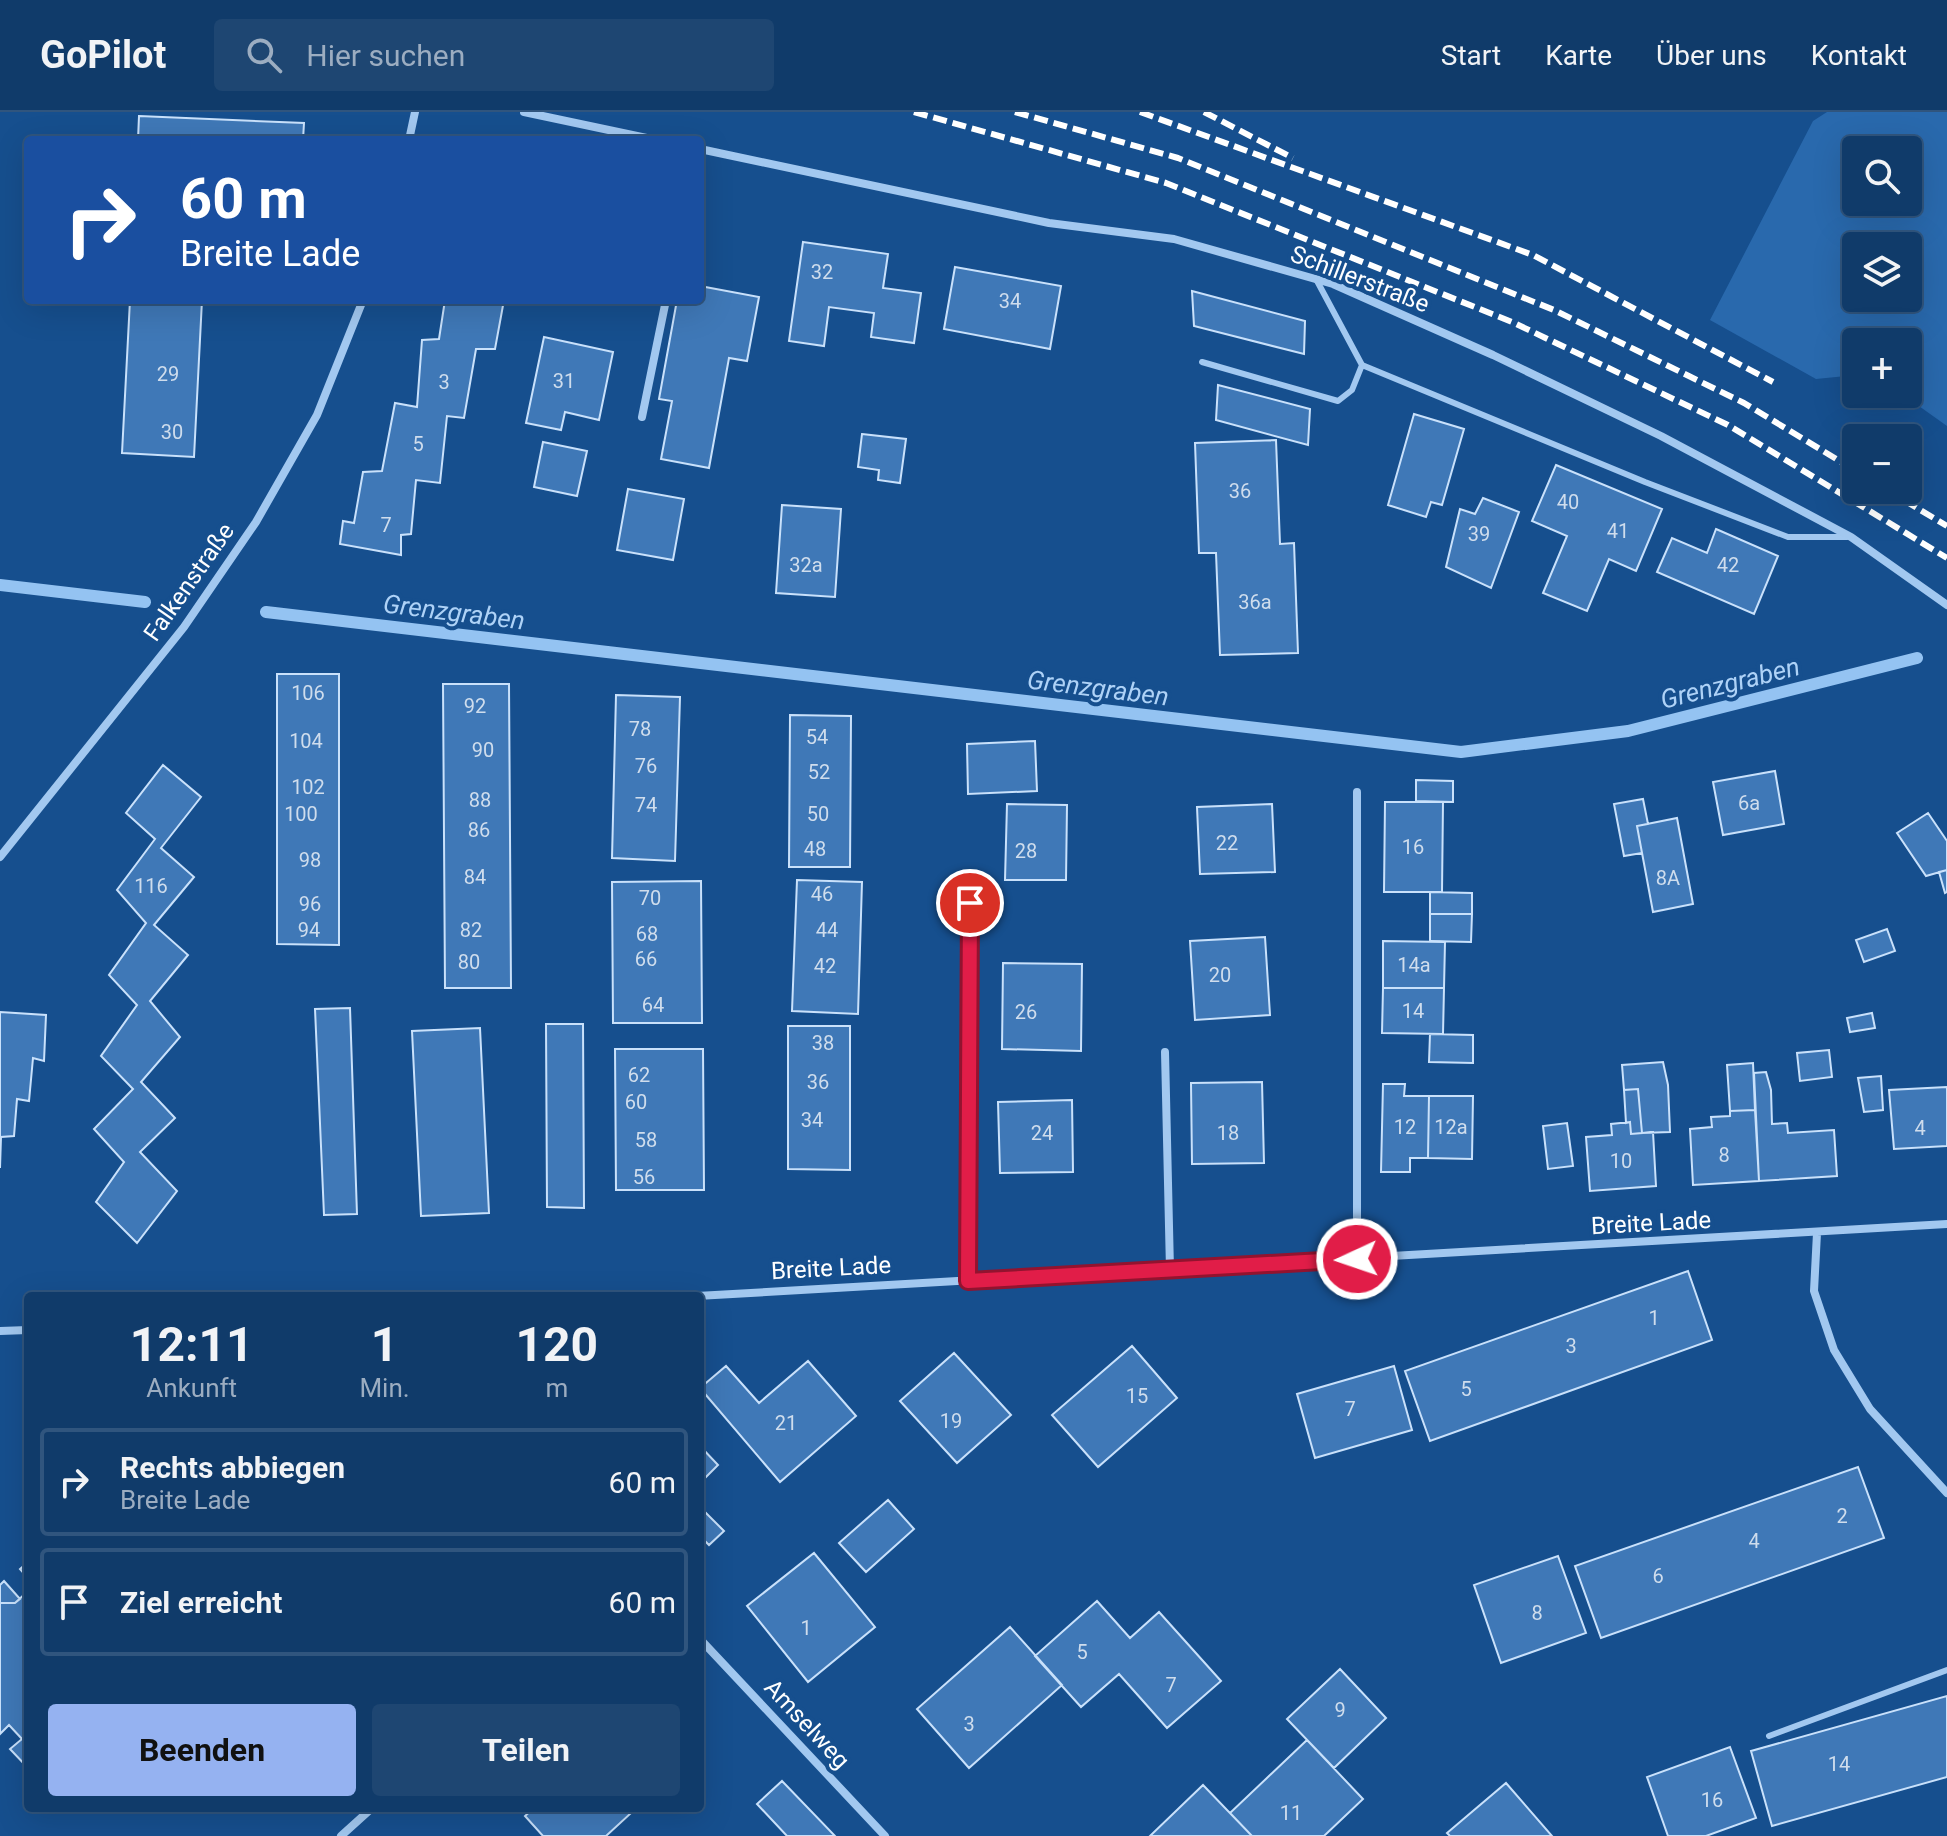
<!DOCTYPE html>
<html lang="de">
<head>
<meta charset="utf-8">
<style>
  :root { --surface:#103b6a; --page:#1e4672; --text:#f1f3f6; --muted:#9cadc1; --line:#30557e; --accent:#95b2f1 }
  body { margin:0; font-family:Roboto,sans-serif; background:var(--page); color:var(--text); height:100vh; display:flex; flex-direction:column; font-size:30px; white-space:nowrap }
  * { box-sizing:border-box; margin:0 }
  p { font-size:26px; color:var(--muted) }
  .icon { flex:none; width:44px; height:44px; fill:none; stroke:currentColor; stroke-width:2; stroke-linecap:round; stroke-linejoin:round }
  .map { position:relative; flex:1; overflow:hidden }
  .side { position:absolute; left:24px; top:1180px; width:680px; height:520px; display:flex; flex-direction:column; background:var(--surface); border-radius:8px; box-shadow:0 8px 32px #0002,0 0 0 2px var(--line) }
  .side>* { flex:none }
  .banner { position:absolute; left:24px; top:24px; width:680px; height:168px; border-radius:8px; box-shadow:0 8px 32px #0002,0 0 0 2px var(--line); background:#1a4fa0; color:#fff; overflow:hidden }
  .fabs { position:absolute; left:1842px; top:24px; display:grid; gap:16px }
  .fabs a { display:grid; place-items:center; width:80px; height:80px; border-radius:8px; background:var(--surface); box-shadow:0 8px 32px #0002,0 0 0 2px var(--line); font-size:40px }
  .pin { position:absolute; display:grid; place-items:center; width:68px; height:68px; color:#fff; margin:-34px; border:4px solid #fff; border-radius:50%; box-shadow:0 2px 8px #0007 }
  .me { position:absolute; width:88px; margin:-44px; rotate:267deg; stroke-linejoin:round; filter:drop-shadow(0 0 6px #0008) }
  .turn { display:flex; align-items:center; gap:28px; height:168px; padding:0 24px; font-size:36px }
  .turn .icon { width:104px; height:104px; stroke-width:2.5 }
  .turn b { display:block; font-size:56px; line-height:68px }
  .eta { display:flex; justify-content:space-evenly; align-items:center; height:136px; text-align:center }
  .eta b { font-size:48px; font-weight:700; line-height:56px }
  .action { display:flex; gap:16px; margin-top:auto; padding:16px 24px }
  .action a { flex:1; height:92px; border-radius:8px; background:var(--accent); color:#111; font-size:32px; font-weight:700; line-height:92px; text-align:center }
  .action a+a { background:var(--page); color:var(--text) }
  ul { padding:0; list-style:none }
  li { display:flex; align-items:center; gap:24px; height:108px; margin:0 16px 12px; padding:0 8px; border:4px solid var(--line); border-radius:8px }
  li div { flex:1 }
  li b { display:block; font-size:30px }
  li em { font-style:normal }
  header { display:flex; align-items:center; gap:48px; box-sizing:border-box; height:112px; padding:0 40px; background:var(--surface); border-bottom:2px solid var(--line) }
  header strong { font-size:38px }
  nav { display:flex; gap:44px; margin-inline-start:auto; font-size:28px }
  .search { width:560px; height:72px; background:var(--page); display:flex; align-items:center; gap:20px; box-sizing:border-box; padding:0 28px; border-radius:8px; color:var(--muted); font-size:30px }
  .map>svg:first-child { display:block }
  .green { fill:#2969ad; fill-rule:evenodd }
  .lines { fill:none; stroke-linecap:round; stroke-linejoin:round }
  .stream { stroke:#94c3f2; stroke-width:12 }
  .building { fill:#3f78b7; stroke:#c9e1fb; stroke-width:2 }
  .service { stroke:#a2c8f0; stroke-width:6 }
  .minor { stroke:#a2c8f0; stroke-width:8 }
  .rail { stroke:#fff; stroke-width:6; stroke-dasharray:14 6; stroke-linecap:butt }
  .route-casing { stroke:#92132f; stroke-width:20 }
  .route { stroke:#e11d48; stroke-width:14 }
  .labels { text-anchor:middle; stroke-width:8; stroke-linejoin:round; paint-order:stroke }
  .number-label { font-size:20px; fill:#cfdded }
  .street-label { font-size:24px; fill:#fff; stroke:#164f8e }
  .water-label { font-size:26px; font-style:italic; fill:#aed2f7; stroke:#164f8e }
</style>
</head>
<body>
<header>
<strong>GoPilot</strong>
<div class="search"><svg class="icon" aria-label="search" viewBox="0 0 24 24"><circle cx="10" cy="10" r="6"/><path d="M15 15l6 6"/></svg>Hier suchen</div>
<nav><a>Start</a><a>Karte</a><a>Über uns</a><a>Kontakt</a></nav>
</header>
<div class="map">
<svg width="1947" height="1724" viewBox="0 0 1947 1724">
  <rect width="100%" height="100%" fill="#164f8e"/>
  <path class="green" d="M 1827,0 L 1947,0 L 1947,314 L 1902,282 L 1908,282 L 1908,230 L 1856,230 L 1856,263 L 1816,267 L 1710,208 L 1813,9 ZM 1856,38 L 1908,38 L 1908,90 L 1856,90 ZM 1856,134 L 1908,134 L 1908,186 L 1856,186 Z"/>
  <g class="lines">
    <path class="stream" d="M 0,473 L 145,490
      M 266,500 L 1461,640 L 1628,619 L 1917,546"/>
  </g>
  <path class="building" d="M 139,4 L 304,11 L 303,28 L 138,28 Z
    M 803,130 L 888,142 L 883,176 L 921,181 L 914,231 L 871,225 L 874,201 L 829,195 L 824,234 L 789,229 Z
    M 955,155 L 1061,174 L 1050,237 L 944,217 Z
    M 700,174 L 759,185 L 747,249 L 729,246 L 709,356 L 661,347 L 672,289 L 659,287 L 677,188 L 700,188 Z
    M 1192,179 L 1305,209 L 1304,242 L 1194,214 Z
    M 130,188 L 202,188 L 194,345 L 122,341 Z
    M 445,188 L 504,188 L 495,237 L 476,237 L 464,306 L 447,304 L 440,371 L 416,368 L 411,422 L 401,423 L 401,443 L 340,432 L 343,409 L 354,411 L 363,360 L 382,359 L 395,291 L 417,295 L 422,228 L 439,227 Z
    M 544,225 L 613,240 L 599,308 L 565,300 L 561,318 L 526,311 Z
    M 1218,273 L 1310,297 L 1308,333 L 1216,308 Z
    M 1414,302 L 1464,317 L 1442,393 L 1431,390 L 1426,405 L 1388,393 Z
    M 862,322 L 906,327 L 900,371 L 878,368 L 879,358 L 858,355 Z
    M 1276,328 L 1280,432 L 1294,431 L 1298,541 L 1220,543 L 1216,441 L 1199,441 L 1195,331 Z
    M 543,330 L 587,339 L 577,384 L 534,375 Z
    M 1556,353 L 1662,397 L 1636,459 L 1609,447 L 1587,499 L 1543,481 L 1567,424 L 1532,409 Z
    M 628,377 L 684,387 L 673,448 L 617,438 Z
    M 1483,386 L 1519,400 L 1491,476 L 1446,455 L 1460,397 L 1475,402 Z
    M 782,393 L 841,397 L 835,485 L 776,481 Z
    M 1716,417 L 1778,444 L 1754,502 L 1657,460 L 1672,426 L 1707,441 Z
    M 277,562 L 339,562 L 339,833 L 277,832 Z
    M 443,572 L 509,572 L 511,876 L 445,876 Z
    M 616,583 L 680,585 L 675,749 L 612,746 Z
    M 790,603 L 851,604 L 850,755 L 789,755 Z
    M 1035,629 L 1037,679 L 968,682 L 967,632 Z
    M 163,653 L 201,685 L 161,736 L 194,765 L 154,813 L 188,843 L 150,889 L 180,925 L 141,970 L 175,1006 L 140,1040 L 177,1079 L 137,1131 L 96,1090 L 124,1050 L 94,1017 L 133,977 L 101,944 L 137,893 L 109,863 L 146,811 L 117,778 L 155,727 L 126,701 Z
    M 1775,659 L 1784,712 L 1723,723 L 1713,670 Z
    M 1416,668 L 1453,669 L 1453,690 L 1416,689 Z
    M 1643,687 L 1648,712 L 1637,714 L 1642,741 L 1624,744 L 1614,692 Z
    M 1385,690 L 1443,690 L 1442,780 L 1384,780 Z
    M 1007,692 L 1067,693 L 1066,768 L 1005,768 Z
    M 1272,692 L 1275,760 L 1200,762 L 1197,695 Z
    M 1928,701 L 1947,729 L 1947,758 L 1926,764 L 1897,721 Z
    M 1677,706 L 1693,792 L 1653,800 L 1637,714 Z
    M 1947,758 L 1947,780 L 1945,781 L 1939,760 Z
    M 797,768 L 862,770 L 858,902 L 792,899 Z
    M 701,769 L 702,911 L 613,911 L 612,770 Z
    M 1430,780 L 1472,781 L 1472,802 L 1430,802 Z
    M 1430,802 L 1472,802 L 1471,830 L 1430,829 Z
    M 1887,817 L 1895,839 L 1864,850 L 1856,828 Z
    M 1265,825 L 1270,903 L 1195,908 L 1190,829 Z
    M 1383,829 L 1445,830 L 1444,876 L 1383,876 Z
    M 1003,851 L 1082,852 L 1081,939 L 1002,937 Z
    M 1383,876 L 1444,876 L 1443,922 L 1382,921 Z
    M 350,896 L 357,1102 L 324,1103 L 315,897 Z
    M 0,900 L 46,903 L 44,949 L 33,946 L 29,989 L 17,987 L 14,1024 L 1,1025 L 0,1056 Z
    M 1872,901 L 1875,916 L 1850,920 L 1847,906 Z
    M 546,912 L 583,912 L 584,1096 L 547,1095 Z
    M 788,914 L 850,914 L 850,1058 L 788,1057 Z
    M 480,916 L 489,1101 L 421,1104 L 412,919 Z
    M 1430,922 L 1473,923 L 1473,951 L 1429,950 Z
    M 615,937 L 703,937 L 704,1078 L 616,1078 Z
    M 1829,938 L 1832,965 L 1800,969 L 1797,941 Z
    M 1663,950 L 1668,973 L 1670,1020 L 1642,1021 L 1638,977 L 1624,978 L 1622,953 Z
    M 1753,951 L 1755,998 L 1730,999 L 1727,953 Z
    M 1766,960 L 1771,978 L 1772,1012 L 1787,1011 L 1788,1021 L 1834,1018 L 1837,1064 L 1759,1069 L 1754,961 Z
    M 1881,964 L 1883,998 L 1864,1000 L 1858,966 Z
    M 1262,970 L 1264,1051 L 1192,1052 L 1191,971 Z
    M 1383,972 L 1405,972 L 1404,984 L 1429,984 L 1428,1046 L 1410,1046 L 1410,1060 L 1381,1060 Z
    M 1947,975 L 1947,1034 L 1894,1037 L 1889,978 Z
    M 1638,977 L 1642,1021 L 1631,1022 L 1630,1010 L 1626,1011 L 1624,978 Z
    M 1429,984 L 1473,984 L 1472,1047 L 1428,1046 Z
    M 1072,988 L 1073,1060 L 1000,1061 L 998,990 Z
    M 1755,998 L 1759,1069 L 1693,1073 L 1690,1017 L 1712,1015 L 1711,1005 L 1730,1004 L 1730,999 Z
    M 1630,1010 L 1631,1022 L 1653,1020 L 1656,1074 L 1590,1079 L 1586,1025 L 1612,1023 L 1611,1012 Z
    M 1567,1011 L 1573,1054 L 1548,1057 L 1543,1014 Z
    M 1688,1159 L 1712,1228 L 1430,1329 L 1405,1259 Z
    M 1132,1234 L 1177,1286 L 1098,1355 L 1052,1303 Z
    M 954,1241 L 1011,1303 L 957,1351 L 900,1289 Z
    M 808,1249 L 856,1304 L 780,1370 L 700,1276 L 726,1254 L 759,1291 Z
    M 1394,1254 L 1412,1318 L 1315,1346 L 1297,1282 Z
    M 700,1334 L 718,1353 L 700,1371 Z
    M 1858,1355 L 1884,1426 L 1601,1526 L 1575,1454 Z
    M 888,1388 L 914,1417 L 866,1460 L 839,1431 Z
    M 700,1395 L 724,1419 L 709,1433 L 700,1424 Z
    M 814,1441 L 875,1515 L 808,1570 L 747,1494 Z
    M 1558,1444 L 1586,1521 L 1501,1551 L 1474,1473 Z
    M 28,1450 L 28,1466 L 20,1457 Z
    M 4,1469 L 20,1487 L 15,1491 L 0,1491 L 0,1473 Z
    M 28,1479 L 28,1656 L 10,1637 L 22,1627 L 9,1613 L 0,1622 L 0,1491 L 15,1491 Z
    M 1097,1489 L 1130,1526 L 1159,1500 L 1221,1569 L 1167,1616 L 1119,1562 L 1081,1595 L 1035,1544 Z
    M 1010,1515 L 1062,1573 L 969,1656 L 917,1597 Z
    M 1340,1557 L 1386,1606 L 1334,1656 L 1287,1607 Z
    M 1947,1584 L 1947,1665 L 1772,1714 L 1751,1639 Z
    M 1307,1628 L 1363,1687 L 1324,1724 L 1252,1724 L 1230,1701 Z
    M 1730,1635 L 1756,1706 L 1706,1724 L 1668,1724 L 1647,1665 Z
    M 782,1669 L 835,1724 L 787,1724 L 757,1692 Z
    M 1506,1671 L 1552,1724 L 1450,1724 L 1447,1721 Z
    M 1203,1673 L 1252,1724 L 1150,1724 Z
    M 534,1696 L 625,1696 L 630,1702 L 606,1724 L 543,1724 L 525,1704 Z"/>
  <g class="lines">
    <path class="service" d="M 1316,167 L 1362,253 L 1645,370 L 1788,425 L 1847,425
      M 1202,250 L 1338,289 L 1352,278 L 1362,253
      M 1769,1624 L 1947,1558"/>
    <path class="minor" d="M 524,0 L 656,28
      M 409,28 L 415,0
      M 700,37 L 1049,111 L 1174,127 L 1333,172 L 1493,243 L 1661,324 L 1851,425 L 1947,493
      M 642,305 L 666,188
      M 1357,680 L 1357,1147
      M 0,745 L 184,515 L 256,410 L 317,303 L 363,188
      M 1165,940 L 1170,1158
      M 1817,1121 L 1814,1179 L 1834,1238 L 1870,1297 L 1947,1381
      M 968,1169 L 970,791
      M 697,1184 L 1947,1112
      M 0,1219 L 28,1218
      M 700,1527 L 885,1724
      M 341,1724 L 372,1696"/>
    <path class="rail" d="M 914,0 L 1166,71 L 1512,210 L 1728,313 L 1947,446
      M 1015,0 L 1178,46 L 1554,198 L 1744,291 L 1856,359
      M 1140,0 L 1533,143 L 1773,270
      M 1204,0 L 1293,46
      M 1887,378 L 1947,414"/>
  </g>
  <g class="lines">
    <g class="route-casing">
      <path id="route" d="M 970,791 L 968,1169 L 1357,1147"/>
    </g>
    <use href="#route" class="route"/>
  </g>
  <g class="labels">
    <g class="number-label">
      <text x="822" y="167">32</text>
      <text x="1010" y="196">34</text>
      <text x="168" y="269">29</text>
      <text x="564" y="276">31</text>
      <text x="444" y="277">3</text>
      <text x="172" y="327">30</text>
      <text x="418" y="339">5</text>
      <text x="1240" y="386">36</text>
      <text x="1568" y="397">40</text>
      <text x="386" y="420">7</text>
      <text x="1618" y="426">41</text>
      <text x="1479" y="429">39</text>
      <text x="806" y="460">32a</text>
      <text x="1728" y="460">42</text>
      <text x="1255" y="497">36a</text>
      <text x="308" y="588">106</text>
      <text x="475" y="601">92</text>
      <text x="640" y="624">78</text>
      <text x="817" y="632">54</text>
      <text x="306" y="636">104</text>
      <text x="483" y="645">90</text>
      <text x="646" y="661">76</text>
      <text x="819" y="667">52</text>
      <text x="308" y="682">102</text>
      <text x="480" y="695">88</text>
      <text x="1749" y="698">6a</text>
      <text x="646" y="700">74</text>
      <text x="301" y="709">100</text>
      <text x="818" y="709">50</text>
      <text x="479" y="725">86</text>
      <text x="1227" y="738">22</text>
      <text x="1413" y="742">16</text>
      <text x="815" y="744">48</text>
      <text x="1026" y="746">28</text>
      <text x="310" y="755">98</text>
      <text x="475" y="772">84</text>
      <text x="1668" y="773">8A</text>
      <text x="151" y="781">116</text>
      <text x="822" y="789">46</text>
      <text x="650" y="793">70</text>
      <text x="310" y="799">96</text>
      <text x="309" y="825">94</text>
      <text x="471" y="825">82</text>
      <text x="827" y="825">44</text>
      <text x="647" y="829">68</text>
      <text x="646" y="854">66</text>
      <text x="469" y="857">80</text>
      <text x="1414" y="860">14a</text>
      <text x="825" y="861">42</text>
      <text x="1220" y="870">20</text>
      <text x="653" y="900">64</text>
      <text x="1413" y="906">14</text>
      <text x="1026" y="907">26</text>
      <text x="823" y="938">38</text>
      <text x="639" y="970">62</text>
      <text x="818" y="977">36</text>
      <text x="636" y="997">60</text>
      <text x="812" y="1015">34</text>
      <text x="1405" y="1022">12</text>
      <text x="1451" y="1022">12a</text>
      <text x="1920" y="1023">4</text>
      <text x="1042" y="1028">24</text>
      <text x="1228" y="1028">18</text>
      <text x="646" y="1035">58</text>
      <text x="1724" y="1050">8</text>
      <text x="1621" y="1056">10</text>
      <text x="644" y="1072">56</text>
      <text x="1654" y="1213">1</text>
      <text x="1571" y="1241">3</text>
      <text x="1466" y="1284">5</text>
      <text x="1137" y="1291">15</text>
      <text x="1350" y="1304">7</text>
      <text x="951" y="1316">19</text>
      <text x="786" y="1318">21</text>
      <text x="1842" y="1411">2</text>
      <text x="1754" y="1436">4</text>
      <text x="1658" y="1471">6</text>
      <text x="1537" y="1508">8</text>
      <text x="806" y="1523">1</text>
      <text x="1082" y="1547">5</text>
      <text x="1171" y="1580">7</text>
      <text x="1340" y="1605">9</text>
      <text x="969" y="1619">3</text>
      <text x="1839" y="1659">14</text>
      <text x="1712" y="1695">16</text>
      <text x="1291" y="1708">11</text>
    </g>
    <g class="street-label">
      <text transform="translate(1360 167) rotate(21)" y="8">Schillerstraße</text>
      <text transform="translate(189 470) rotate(-55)" y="8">Falkenstraße</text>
      <text transform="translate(1651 1111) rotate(-3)" y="8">Breite Lade</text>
      <text transform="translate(831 1156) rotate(-3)" y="8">Breite Lade</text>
      <text transform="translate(807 1612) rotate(47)" y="8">Amselweg</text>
    </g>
    <g class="water-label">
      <text transform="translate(454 500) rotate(7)" y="9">Grenzgraben</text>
      <text transform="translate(1730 571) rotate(-14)" y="9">Grenzgraben</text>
      <text transform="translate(1098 576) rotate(7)" y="9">Grenzgraben</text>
    </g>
  </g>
</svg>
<div class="fabs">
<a><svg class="icon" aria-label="search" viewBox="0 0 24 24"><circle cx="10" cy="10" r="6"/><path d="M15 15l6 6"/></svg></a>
<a><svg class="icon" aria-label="layers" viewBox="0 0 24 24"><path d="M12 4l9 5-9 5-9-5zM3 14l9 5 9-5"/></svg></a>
<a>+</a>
<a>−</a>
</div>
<div class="pin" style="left:970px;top:791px;background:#d93025"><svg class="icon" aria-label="arrive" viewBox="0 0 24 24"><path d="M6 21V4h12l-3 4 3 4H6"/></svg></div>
<svg class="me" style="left:1357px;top:1147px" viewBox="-20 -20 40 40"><circle r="17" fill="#e11d48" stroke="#fff" stroke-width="3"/><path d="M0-11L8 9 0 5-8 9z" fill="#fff"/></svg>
<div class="banner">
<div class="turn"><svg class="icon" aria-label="right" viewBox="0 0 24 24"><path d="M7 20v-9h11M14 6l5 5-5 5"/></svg><div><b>60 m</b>Breite Lade</div></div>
</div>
<section class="side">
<div class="eta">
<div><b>12:11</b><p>Ankunft</p></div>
<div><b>1</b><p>Min.</p></div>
<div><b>120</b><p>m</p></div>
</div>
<ul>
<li><svg class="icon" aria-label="right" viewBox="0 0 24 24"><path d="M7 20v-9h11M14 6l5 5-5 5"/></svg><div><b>Rechts abbiegen</b><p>Breite Lade</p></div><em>60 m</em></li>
<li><svg class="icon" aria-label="arrive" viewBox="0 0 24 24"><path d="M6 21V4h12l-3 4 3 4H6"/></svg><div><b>Ziel erreicht</b></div><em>60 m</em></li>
</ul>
<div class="action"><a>Beenden</a><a>Teilen</a></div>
</section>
</div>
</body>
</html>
